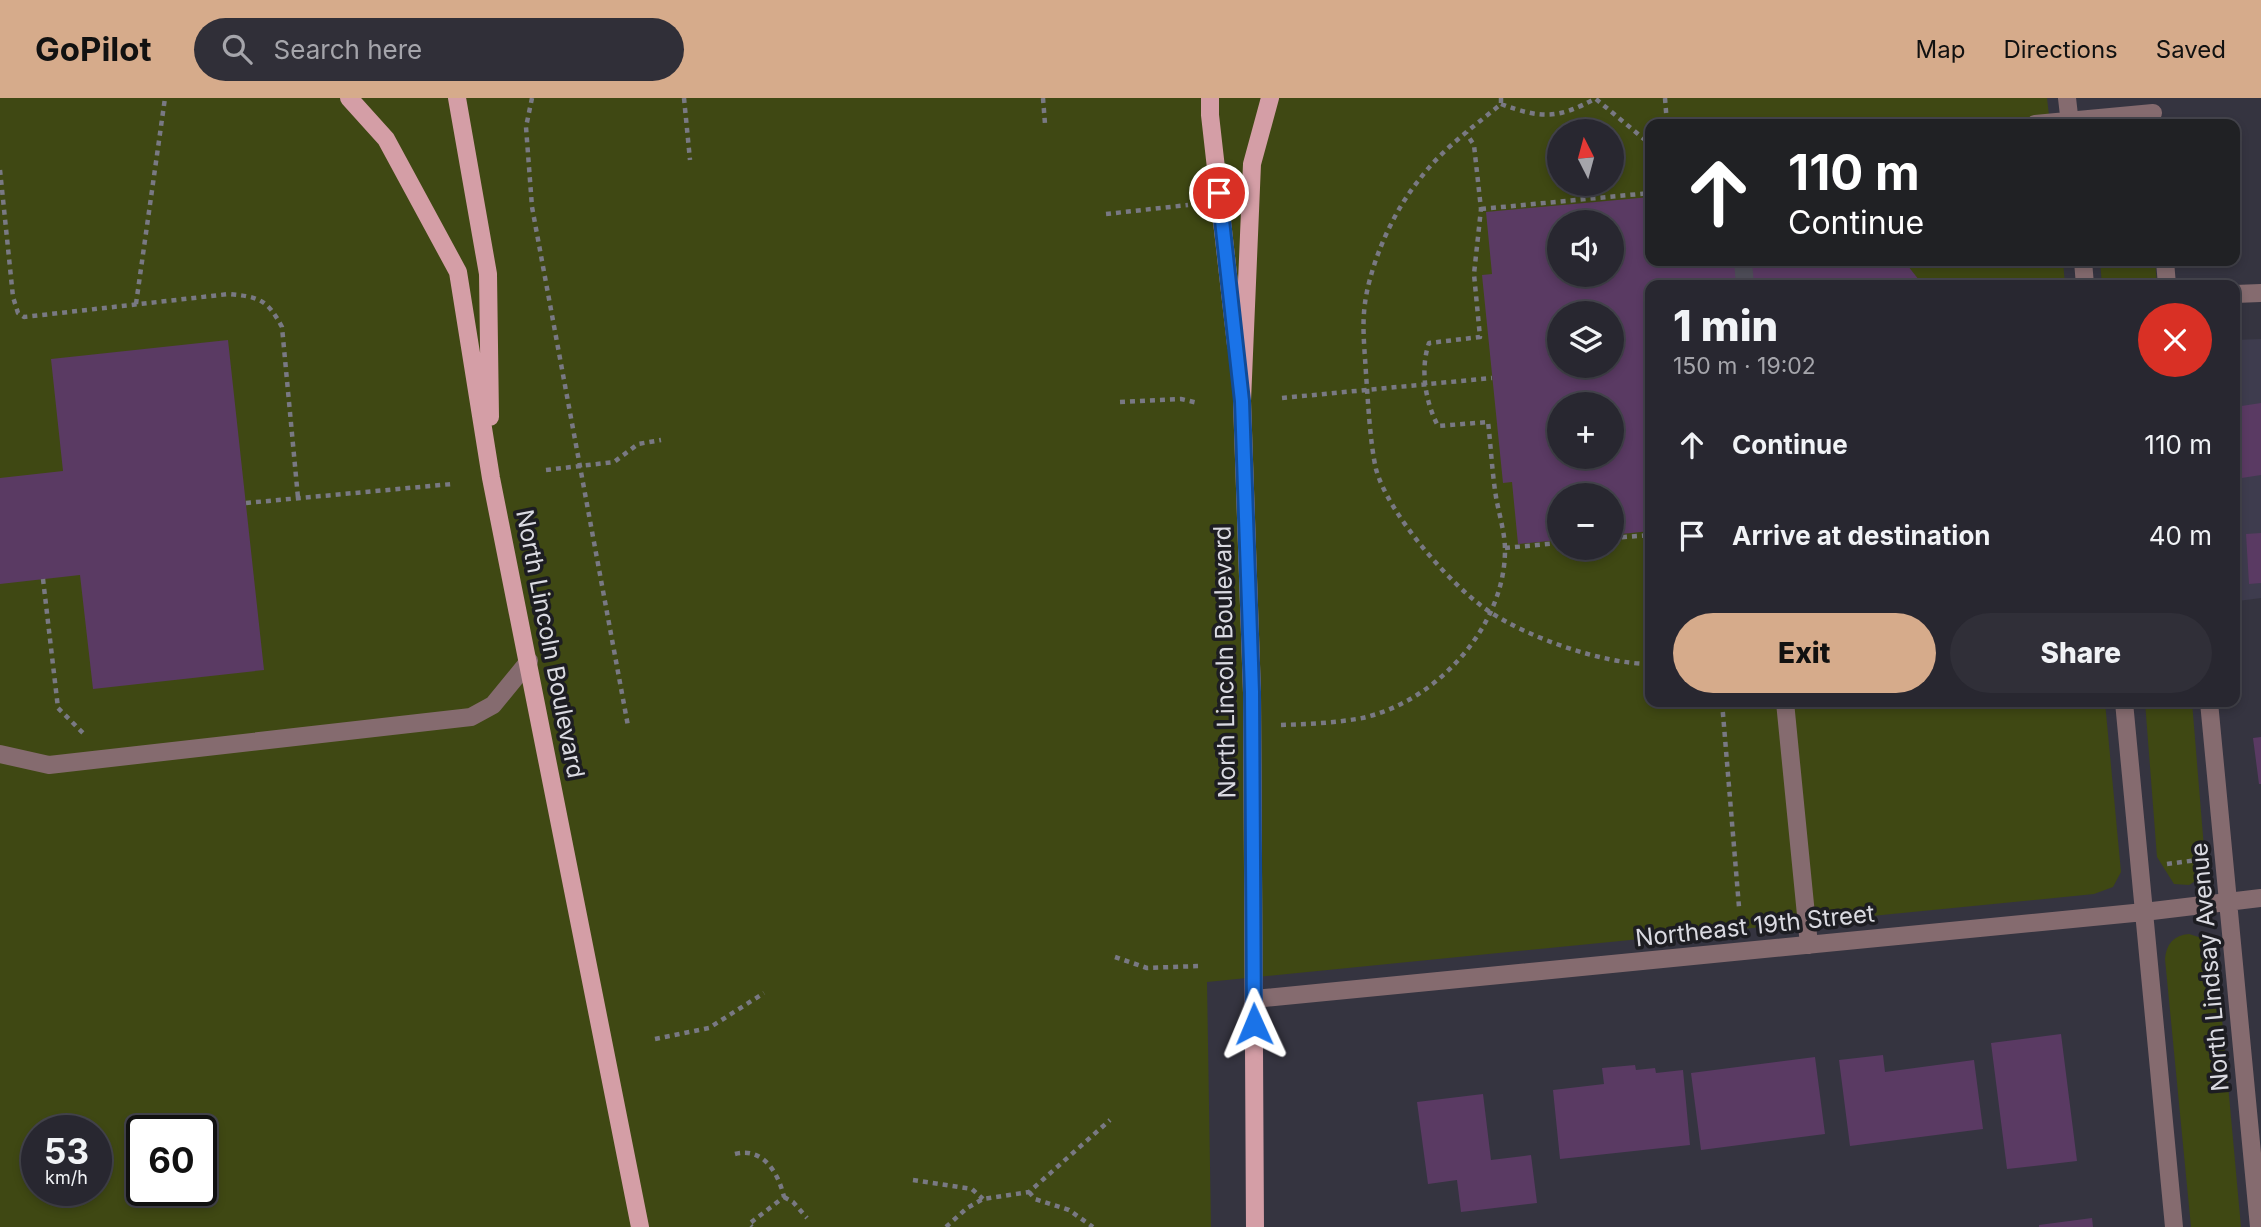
<!DOCTYPE html>
<html lang="en">
<head>
<meta charset="utf-8">
<style>
  :root { --surface:#282730; --page:#302f38; --text:#f1f3f6; --muted:#a5a5ab; --line:#44444c; --accent:#d6ab8b }
  body { margin:0; font-family:Inter,sans-serif; background:var(--page); color:var(--text); height:100vh; display:flex; flex-direction:column; font-size:26px; white-space:nowrap }
  * { box-sizing:border-box; margin:0 }
  p { font-size:23px; color:var(--muted) }
  .icon { flex:none; width:38px; height:38px; fill:none; stroke:currentColor; stroke-width:2; stroke-linecap:round; stroke-linejoin:round }
  .map { position:relative; flex:1; overflow:hidden }
  .side { position:absolute; left:1645px; top:182px; width:595px; height:427px; display:flex; flex-direction:column; background:var(--surface); border-radius:14px; box-shadow:0 4px 10px #0003,0 0 0 2px var(--line) }
  .side>* { flex:none }
  .banner { position:absolute; left:1645px; top:21px; width:595px; height:147px; border-radius:14px; box-shadow:0 4px 10px #0003,0 0 0 2px var(--line); background:#202124; color:#fff; overflow:hidden }
  .needle { width:46px; rotate:354deg }
  .fabs { position:absolute; left:1547px; top:21px; display:grid; gap:14px }
  .fabs a { display:grid; place-items:center; width:77px; height:77px; border-radius:50%; background:var(--surface); box-shadow:0 4px 10px #0003,0 0 0 2px var(--line); font-size:35px }
  .speed { position:absolute; left:21px; top:1017px; display:flex; gap:14px; font-size:35px; font-weight:700; text-align:center }
  .speed>* { display:grid; place-content:center; width:91px; height:91px; border-radius:50%; background:var(--surface); box-shadow:0 4px 10px #0003,0 0 0 2px var(--line); line-height:1 }
  .speed small { font-size:18px; font-weight:400 }
  .speed .limit { border:4px solid #111; border-radius:10px; background:#fff; color:#111 }
  .pin { position:absolute; display:grid; place-items:center; width:60px; height:60px; color:#fff; margin:-30px; border:4px solid #fff; border-radius:50%; box-shadow:0 2px 7px #0007 }
  .me { position:absolute; width:77px; margin:-38px; rotate:359deg; stroke-linejoin:round; filter:drop-shadow(0 0 5px #0008) }
  .turn { display:flex; align-items:center; gap:24px; height:147px; padding:0 28px; font-size:32px }
  .turn .icon { width:91px; height:91px; stroke-width:2.5 }
  .turn b { display:block; font-size:49px; line-height:60px }
  .round { display:grid; place-items:center; flex:none; width:74px; height:74px; border-radius:37px; background:var(--page) }
  .summary { display:flex; align-items:center; justify-content:space-between; height:119px; padding:0 28px }
  h1 { font-size:42px; font-weight:800; line-height:52px }
  .action { display:flex; gap:14px; margin-top:auto; padding:14px 28px }
  .action a { flex:1; height:80px; border-radius:42px; background:var(--accent); color:#111; font-size:28px; font-weight:800; line-height:80px; text-align:center }
  .action a+a { background:var(--page); color:var(--text) }
  ul { padding:0; list-style:none }
  li { display:flex; align-items:center; gap:21px; height:91px; padding:0 28px }
  li div { flex:1 }
  li b { display:block; font-size:26px }
  li em { font-style:normal }
  header { display:flex; align-items:center; gap:42px; box-sizing:border-box; height:98px; padding:0 35px; background:var(--accent); color:#111 }
  header strong { font-size:33px }
  nav { display:flex; gap:38px; margin-inline-start:auto; font-size:24px }
  .search { width:490px; height:63px; background:var(--page); display:flex; align-items:center; gap:18px; box-sizing:border-box; padding:0 24px; border-radius:38px; color:var(--muted); font-size:26px }
  .map>svg:first-child { display:block }
  .built { fill:#3e3c4e }
  .green { fill:#3f4813; fill-rule:evenodd }
  .building { fill:#5a3a63; fill-rule:evenodd }
  .lines { fill:none; stroke-linecap:round; stroke-linejoin:round }
  .minor-tunnel { stroke:#4e4d58; stroke-width:18; stroke-dasharray:18 9; stroke-linecap:butt }
  .path { stroke:#797983; stroke-width:4.5; stroke-dasharray:5 5; stroke-linecap:butt }
  .minor { stroke:#856b6f; stroke-width:18 }
  .major { stroke:#d49ea6; stroke-width:18 }
  .route-casing { stroke:#114b97; stroke-width:18 }
  .route { stroke:#1a73e8; stroke-width:12 }
  .labels { text-anchor:middle; stroke-width:7; stroke-linejoin:round; paint-order:stroke }
  .street-label { font-size:24px; fill:#dadae1; stroke:#1d1d22 }
</style>
</head>
<body>
<header>
<strong>GoPilot</strong>
<div class="search"><svg class="icon" aria-label="search" viewBox="0 0 24 24"><circle cx="10" cy="10" r="6"/><path d="M15 15l6 6"/></svg>Search here</div>
<nav><a>Map</a><a>Directions</a><a>Saved</a></nav>
</header>
<div class="map">
<svg width="2261" height="1129" viewBox="0 0 2261 1129">
  <rect width="100%" height="100%" fill="#353440"/>
  <path class="built" d="M 2261,241 L 2261,500 L 2238,503 L 2235,467 L 2235,242 Z"/>
  <path class="green" d="M 0,0 L 2047,0 L 2050,26 L 1650,26 L 1650,163 L 2063,163 L 2065,187 L 1650,187 L 1650,604 L 2105,604 L 2121,774 L 2113,789 L 2094,796 L 1207,884 L 1211,1129 L 0,1129 ZM 1559,33 L 1612,33 L 1612,86 L 1559,86 ZM 1559,124 L 1612,124 L 1612,177 L 1559,177 ZM 1559,215 L 1612,215 L 1612,268 L 1559,268 ZM 1559,306 L 1612,306 L 1612,359 L 1559,359 ZM 1559,397 L 1612,397 L 1612,450 L 1559,450 ZM 37,1032 L 96,1032 L 96,1092 L 37,1092 ZM 142,1032 L 201,1032 L 201,1092 L 142,1092 Z
    M 2100,163 L 2155,163 L 2157,187 L 2102,187 Z
    M 2145,604 L 2192,604 L 2205,762 L 2200,780 L 2189,787 L 2174,786 L 2157,759 Z
    M 2189,836 L 2208,842 L 2216,855 L 2241,1129 L 2191,1129 L 2165,861 C 2166,846 2174,837 2189,836 Z"/>
  <path class="building" d="M 1650,99 L 1650,163 L 1668,163 L 1668,167 L 1681,167 L 1680,163 L 1904,163 L 1923,187 L 1650,187 L 1650,433 L 1612,437 L 1612,397 L 1559,397 L 1559,442 L 1518,446 L 1512,384 L 1503,385 L 1482,177 L 1492,176 L 1486,114 ZM 1559,124 L 1612,124 L 1612,177 L 1559,177 ZM 1559,215 L 1612,215 L 1612,268 L 1559,268 ZM 1559,306 L 1612,306 L 1612,359 L 1559,359 Z
    M 228,242 L 264,572 L 93,591 L 80,477 L 0,486 L 0,380 L 63,373 L 51,261 Z
    M 2261,305 L 2261,377 L 2235,381 L 2235,309 Z
    M 2261,435 L 2261,485 L 2249,486 L 2246,436 Z
    M 2261,639 L 2261,686 L 2259,686 L 2253,640 Z
    M 2061,936 L 2077,1063 L 2007,1071 L 1991,945 Z
    M 1883,957 L 1885,974 L 1974,962 L 1983,1031 L 1850,1048 L 1839,962 Z
    M 1815,959 L 1825,1036 L 1701,1052 L 1691,975 Z
    M 1635,967 L 1636,972 L 1655,970 L 1656,975 L 1683,972 L 1690,1047 L 1560,1061 L 1553,992 L 1604,986 L 1602,970 Z
    M 1483,996 L 1491,1062 L 1531,1057 L 1537,1105 L 1461,1114 L 1457,1082 L 1428,1086 L 1417,1004 Z
    M 2092,1120 L 2093,1129 L 2039,1129 L 2039,1127 Z"/>
  <g class="lines">
    <path class="minor-tunnel" d="M 1743,163 L 1745,187"/>
    <path class="path" d="M 532,0 L 526,29 L 532,109 L 628,628
      M 684,0 L 690,62
      M 1043,0 L 1045,26
      M 1501,0 L 1501,6 C 1472,30 1441,52 1419,82 C 1397,109 1379,147 1370,181 C 1360,217 1364,240 1366,276 C 1368,303 1370,345 1376,371 C 1388,416 1452,489 1490,514 C 1529,540 1604,566 1650,566
      M 1665,0 L 1667,26
      M 1596,1 L 1650,46
      M 1501,6 C 1541,21 1559,21 1596,0
      M 0,72 L 13,199 L 18,215 L 24,219 L 229,196 C 259,199 267,201 282,229 L 298,400
      M 1481,111 L 1650,95
      M 1106,116 L 1188,107
      M 1676,163 L 1676,166
      M 136,206 L 165,0
      M 1282,300 L 1492,280
      M 1120,304 L 1181,301 L 1198,305
      M 546,372 L 614,364 L 638,346 L 661,342
      M 246,405 L 452,386
      M 1612,440 L 1650,437
      M 1505,450 L 1559,445
      M 43,481 L 58,610 L 83,635
      M 1722,604 L 1739,809
      M 1281,627 C 1308,626 1336,625 1362,620 C 1436,604 1505,529 1505,452 C 1505,435 1499,416 1496,399 C 1492,374 1491,349 1488,324 L 1438,328 C 1425,303 1420,271 1429,245 L 1480,239 L 1474,176 L 1481,111 L 1474,47 L 1466,35
      M 2167,766 L 2197,762
      M 1115,859 L 1147,870 L 1198,868
      M 655,941 L 709,930 L 764,895
      M 735,1056 C 763,1049 778,1074 784,1099 L 749,1126 L 752,1129
      M 913,1082 L 972,1091 L 983,1101
      M 1029,1094 L 1035,1101 L 1069,1112 L 1093,1129
      M 784,1099 L 793,1104 L 807,1120
      M 946,1129 L 967,1110 L 983,1101 L 1029,1094 L 1110,1022"/>
    <path class="minor" d="M 2067,0 L 2070,26
      M 2035,26 L 2153,15
      M 2083,163 L 2085,187
      M 2165,163 L 2167,187
      M 2235,196 L 2261,195
      M 1785,604 L 1809,847
      M 2124,604 L 2174,1129
      M 2209,604 L 2259,1129
      M 0,656 L 49,667 L 471,619 L 493,607 L 529,563
      M 1254,901 L 2144,814 L 2261,800"/>
    <path class="major" d="M 349,0 L 386,41 L 458,174 L 491,380 L 640,1129
      M 457,0 L 488,176 L 490,319
      M 1210,0 L 1210,17 L 1236,247
      M 1255,1129 L 1252,595 L 1242,303 L 1252,66 L 1270,0"/>
  </g>
  <g class="lines">
    <g class="route-casing">
      <path id="route" d="M 1219,95 L 1242,303 L 1252,594 L 1254,926"/>
    </g>
    <use href="#route" class="route"/>
  </g>
  <g class="labels">
    <g class="street-label">
      <text transform="translate(550 546) rotate(79)" y="8">North Lincoln Boulevard</text>
      <text transform="translate(1225 564) rotate(-91)" y="8">North Lincoln Boulevard</text>
      <text transform="translate(1755 828) rotate(-6)" y="8">Northeast 19th Street</text>
      <text transform="translate(2210 869) rotate(-95)" y="8">North Lindsay Avenue</text>
    </g>
  </g>
</svg>
<div class="fabs">
<a><svg class="needle" viewBox="-14 -14 28 28"><path d="M0-13l5 13h-10z" fill="#e53935"/><path d="M0 13l5-13h-10z" fill="#a5a5ab"/></svg></a>
<a><svg class="icon" aria-label="sound" viewBox="0 0 24 24"><path d="M4 9h4l5-4v14l-5-4H4zM17 9q2 3 0 6"/></svg></a>
<a><svg class="icon" aria-label="layers" viewBox="0 0 24 24"><path d="M12 4l9 5-9 5-9-5zM3 14l9 5 9-5"/></svg></a>
<a>+</a>
<a>−</a>
</div>
<div class="speed"><div>53<small>km/h</small></div><div class="limit">60</div></div>
<div class="pin" style="left:1219px;top:95px;background:#d93025"><svg class="icon" aria-label="arrive" viewBox="0 0 24 24"><path d="M6 21V4h12l-3 4 3 4H6"/></svg></div>
<svg class="me" style="left:1254px;top:926px" viewBox="-20 -20 40 40"><path d="M0-17L14 15 0 8-14 15z" fill="#1a73e8" stroke="#fff" stroke-width="4"/></svg>
<div class="banner">
<div class="turn"><svg class="icon" aria-label="ahead" viewBox="0 0 24 24"><path d="M12 20V5M6 11l6-6 6 6"/></svg><div><b>110 m</b>Continue</div></div>
</div>
<section class="side">
<div class="summary"><div><h1>1 min</h1><p>150 m · 19:02</p></div><a class="round" style="background:#d93025;color:#fff"><svg class="icon" aria-label="close" viewBox="0 0 24 24"><path d="M6 6l12 12M18 6L6 18"/></svg></a></div>
<ul>
<li><svg class="icon" aria-label="ahead" viewBox="0 0 24 24"><path d="M12 20V5M6 11l6-6 6 6"/></svg><div><b>Continue</b></div><em>110 m</em></li>
<li><svg class="icon" aria-label="arrive" viewBox="0 0 24 24"><path d="M6 21V4h12l-3 4 3 4H6"/></svg><div><b>Arrive at destination</b></div><em>40 m</em></li>
</ul>
<div class="action"><a>Exit</a><a>Share</a></div>
</section>
</div>
</body>
</html>
